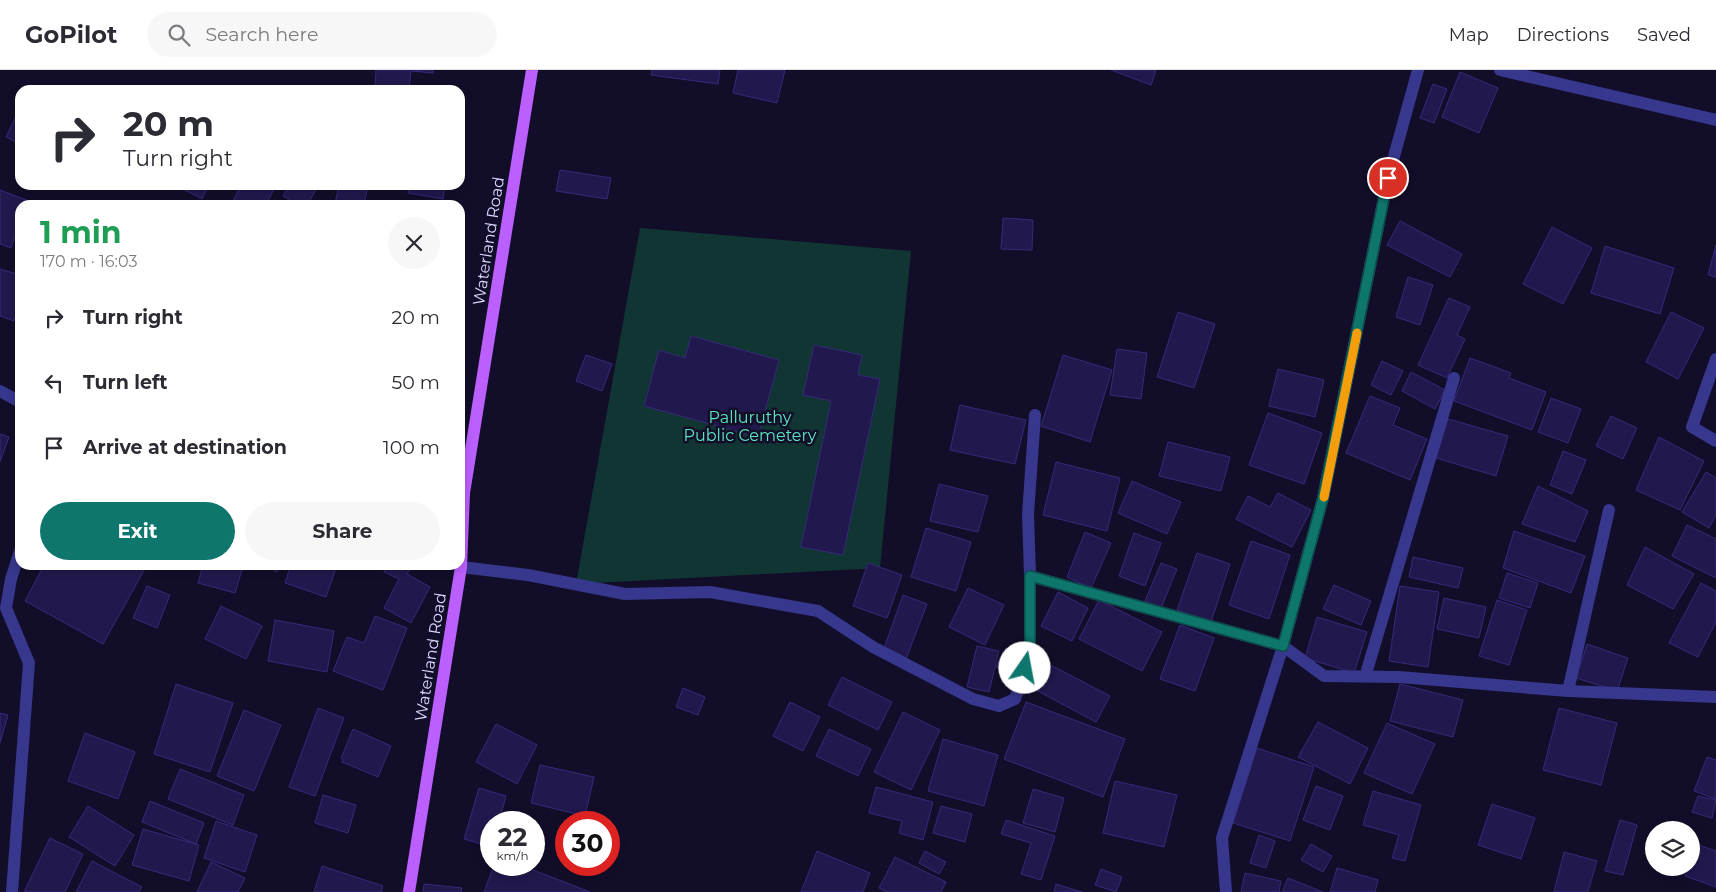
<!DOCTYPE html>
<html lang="en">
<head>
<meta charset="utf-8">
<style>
  :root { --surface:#fff; --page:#f7f7f7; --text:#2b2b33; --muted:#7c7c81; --line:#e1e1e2; --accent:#0f766e }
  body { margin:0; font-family:Montserrat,sans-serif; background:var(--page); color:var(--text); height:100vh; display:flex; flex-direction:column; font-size:19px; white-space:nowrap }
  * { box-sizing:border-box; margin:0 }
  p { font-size:16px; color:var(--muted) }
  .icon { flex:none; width:28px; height:28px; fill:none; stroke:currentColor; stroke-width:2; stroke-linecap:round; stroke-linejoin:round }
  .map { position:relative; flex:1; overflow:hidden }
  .side { position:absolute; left:15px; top:130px; width:450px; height:370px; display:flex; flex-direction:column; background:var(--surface); border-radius:15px; box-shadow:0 2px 8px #0003 }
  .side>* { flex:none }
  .banner { position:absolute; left:15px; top:15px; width:450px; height:105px; border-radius:15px; box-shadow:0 2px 8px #0003; background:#fff; color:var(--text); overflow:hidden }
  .fabs { position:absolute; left:1645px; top:751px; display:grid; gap:10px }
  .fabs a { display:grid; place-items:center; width:55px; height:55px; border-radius:50%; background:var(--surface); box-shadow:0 2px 8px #0003; font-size:25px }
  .speed { position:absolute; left:480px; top:741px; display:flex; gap:10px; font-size:25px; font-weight:700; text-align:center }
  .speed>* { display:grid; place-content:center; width:65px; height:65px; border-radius:50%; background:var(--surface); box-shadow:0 2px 8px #0003; line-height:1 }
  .speed small { font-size:12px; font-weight:400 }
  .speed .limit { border:8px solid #d22; background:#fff; color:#111 }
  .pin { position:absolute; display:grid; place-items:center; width:42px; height:42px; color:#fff; margin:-21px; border:2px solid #fff; border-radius:50%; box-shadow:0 1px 5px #0007 }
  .me { position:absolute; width:55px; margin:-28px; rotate:12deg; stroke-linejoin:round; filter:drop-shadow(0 0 4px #0008) }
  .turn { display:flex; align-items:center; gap:18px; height:105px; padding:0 25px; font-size:22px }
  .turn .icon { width:65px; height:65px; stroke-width:2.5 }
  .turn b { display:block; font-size:35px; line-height:42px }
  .round { display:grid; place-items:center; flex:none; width:52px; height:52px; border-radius:26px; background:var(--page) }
  .summary { display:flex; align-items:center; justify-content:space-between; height:85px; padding:0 25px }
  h1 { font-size:30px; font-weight:700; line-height:38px; color:#1e9e55 }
  .button { display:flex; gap:10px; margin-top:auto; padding:10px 25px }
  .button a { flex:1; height:58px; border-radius:30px; background:var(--accent); color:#fff; font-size:20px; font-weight:700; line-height:58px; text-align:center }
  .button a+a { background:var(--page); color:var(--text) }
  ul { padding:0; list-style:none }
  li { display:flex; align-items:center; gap:15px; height:65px; padding:0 25px }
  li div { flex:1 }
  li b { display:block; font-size:19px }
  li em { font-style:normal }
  header { display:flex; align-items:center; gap:30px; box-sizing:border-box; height:70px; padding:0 25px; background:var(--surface); border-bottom:1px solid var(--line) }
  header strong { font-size:24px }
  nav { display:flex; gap:28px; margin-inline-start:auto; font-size:18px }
  .search { width:350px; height:45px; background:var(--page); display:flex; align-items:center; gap:12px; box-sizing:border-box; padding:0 18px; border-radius:28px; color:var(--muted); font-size:19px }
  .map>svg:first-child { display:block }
  .green { fill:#113532 }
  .building { fill:#21194d; stroke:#36297b }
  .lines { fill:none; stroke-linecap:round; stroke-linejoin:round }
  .minor { stroke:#36378d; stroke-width:12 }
  .major { stroke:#bc5fff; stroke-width:12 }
  .route-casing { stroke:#0a4d48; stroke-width:12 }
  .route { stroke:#0f766e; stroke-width:9 }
  .slow { stroke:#f59e0b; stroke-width:9 }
  .labels { text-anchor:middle; stroke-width:5; stroke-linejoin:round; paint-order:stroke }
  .street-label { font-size:16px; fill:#dbd8ff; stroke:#120e2a }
  .park-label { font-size:16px; fill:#5ae9bf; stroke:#120e2a }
</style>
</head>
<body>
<header>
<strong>GoPilot</strong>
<div class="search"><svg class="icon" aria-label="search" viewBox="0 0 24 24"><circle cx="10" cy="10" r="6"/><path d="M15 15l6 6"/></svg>Search here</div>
<nav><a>Map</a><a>Directions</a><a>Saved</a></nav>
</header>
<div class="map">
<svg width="1716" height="822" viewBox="0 0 1716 822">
  <rect width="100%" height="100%" fill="#120e2a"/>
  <path class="green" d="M 640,158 L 911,181 L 880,498 L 576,514 Z"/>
  <path class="building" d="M 376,0 L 433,0 L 433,3 L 411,1 L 409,20 L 375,20 Z
    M 652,0 L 720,0 L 718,14 L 651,5 Z
    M 738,0 L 785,0 L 777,33 L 733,23 Z
    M 1111,0 L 1156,0 L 1151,15 Z
    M 1460,2 L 1498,18 L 1479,63 L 1442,47 Z
    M 1433,14 L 1447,19 L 1434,53 L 1420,48 Z
    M 20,38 L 20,74 L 6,67 Z
    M 560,100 L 611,108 L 607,129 L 556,121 Z
    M 175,115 L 209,115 L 202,129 Z
    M 241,115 L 276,115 L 266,135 L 231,135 Z
    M 290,115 L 319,115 L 307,135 L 298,135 L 283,126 Z
    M 339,115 L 368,115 L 364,135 L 335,134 Z
    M 409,115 L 445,115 L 443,129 L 408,123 Z
    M 0,120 L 29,131 L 27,135 L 20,135 L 20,153 L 11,178 L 0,174 Z
    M 1003,148 L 1033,150 L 1032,180 L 1001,179 Z
    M 1400,151 L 1462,184 L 1450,207 L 1387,175 Z
    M 1552,157 L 1592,178 L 1563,234 L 1523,214 Z
    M 460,168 L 464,169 L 460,191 Z
    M 1716,175 L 1716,207 L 1708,205 Z
    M 1605,176 L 1674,198 L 1660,244 L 1591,223 Z
    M 0,199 L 20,205 L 20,230 L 14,251 L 0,246 Z
    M 1408,207 L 1433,215 L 1420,255 L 1396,247 Z
    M 1449,228 L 1470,237 L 1457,265 L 1465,269 L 1447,308 L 1418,295 Z
    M 1178,242 L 1215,254 L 1194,318 L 1157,307 Z
    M 1671,242 L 1704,258 L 1678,309 L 1646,292 Z
    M 691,266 L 779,290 L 758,367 L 644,336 L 659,280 L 685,288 Z
    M 814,275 L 862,285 L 858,305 L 880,309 L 843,485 L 801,477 L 831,331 L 803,325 Z
    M 1117,279 L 1147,283 L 1141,329 L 1110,325 Z
    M 586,285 L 612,294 L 602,321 L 576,311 Z
    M 1063,285 L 1112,300 L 1090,372 L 1041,356 Z
    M 1470,288 L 1511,303 L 1509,308 L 1546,322 L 1532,360 L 1454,331 Z
    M 1382,291 L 1403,301 L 1391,325 L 1371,315 Z
    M 1278,299 L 1324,310 L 1315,347 L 1269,336 Z
    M 1411,302 L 1445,320 L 1435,339 L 1402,321 Z
    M 1370,326 L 1400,338 L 1393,355 L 1427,369 L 1410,410 L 1346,383 Z
    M 1551,328 L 1581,339 L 1568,373 L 1538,362 Z
    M 960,335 L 1026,350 L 1015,394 L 950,380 Z
    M 1268,343 L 1322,363 L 1304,414 L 1249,395 Z
    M 1611,346 L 1637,358 L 1623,389 L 1596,376 Z
    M 1448,349 L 1508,366 L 1496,406 L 1436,388 Z
    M 0,364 L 9,367 L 0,392 Z
    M 1659,367 L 1704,391 L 1680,440 L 1636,420 Z
    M 1168,372 L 1230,387 L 1221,421 L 1159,406 Z
    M 1563,381 L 1586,390 L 1572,424 L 1550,415 Z
    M 1056,392 L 1120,408 L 1107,461 L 1043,445 Z
    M 1706,402 L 1716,408 L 1716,445 L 1709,458 L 1682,442 Z
    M 1132,411 L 1181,432 L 1167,464 L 1118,443 Z
    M 939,414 L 988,426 L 978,462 L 930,451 Z
    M 1538,416 L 1588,441 L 1575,472 L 1522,454 Z
    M 1278,423 L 1311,440 L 1292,477 L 1236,449 L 1248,426 L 1270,437 Z
    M 1687,455 L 1716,469 L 1716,508 L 1672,486 Z
    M 926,458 L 971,472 L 956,521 L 911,507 Z
    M 1514,461 L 1585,486 L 1571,523 L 1503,498 Z
    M 1085,462 L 1111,473 L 1091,518 L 1067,507 Z
    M 1134,463 L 1161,473 L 1145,516 L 1119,506 Z
    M 1251,471 L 1290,485 L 1269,549 L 1229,535 Z
    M 1645,477 L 1694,504 L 1673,539 L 1627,515 Z
    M 1197,483 L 1230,494 L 1211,552 L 1177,540 Z
    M 1413,487 L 1463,498 L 1458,518 L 1409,507 Z
    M 868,493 L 902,505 L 887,548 L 853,536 Z
    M 1161,493 L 1177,499 L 1161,538 L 1145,531 Z
    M 44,495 L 147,495 L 103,574 L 25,531 Z
    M 203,495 L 226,495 L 242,500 L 235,523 L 198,513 Z
    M 265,495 L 281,495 L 277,502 Z
    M 291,495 L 337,495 L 326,527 L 285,513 Z
    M 388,495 L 412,495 L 407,504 L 430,517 L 411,553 L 384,538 L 399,509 L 384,502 Z
    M 1507,503 L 1538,513 L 1530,538 L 1499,528 Z
    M 1701,513 L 1716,521 L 1716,552 L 1698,587 L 1669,573 Z
    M 1334,515 L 1371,531 L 1361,555 L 1323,539 Z
    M 147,516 L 170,525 L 157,558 L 133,548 Z
    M 1400,516 L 1439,522 L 1428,597 L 1389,591 Z
    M 968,518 L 1004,535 L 985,575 L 949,557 Z
    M 1058,522 L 1088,538 L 1072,571 L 1041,556 Z
    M 903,525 L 927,534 L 906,589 L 883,581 Z
    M 1444,528 L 1486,537 L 1479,568 L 1437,559 Z
    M 1099,530 L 1162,562 L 1142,601 L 1079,569 Z
    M 1497,530 L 1527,540 L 1509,595 L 1479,586 Z
    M 221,536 L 262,556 L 246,589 L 205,569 Z
    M 375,546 L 407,558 L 383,620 L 333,601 L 347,567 L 364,573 Z
    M 1317,547 L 1367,562 L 1354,603 L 1305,588 Z
    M 275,550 L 334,561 L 327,602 L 268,591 Z
    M 1180,555 L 1214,568 L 1195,621 L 1160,609 Z
    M 1587,574 L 1628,588 L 1617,621 L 1576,608 Z
    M 977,576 L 999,581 L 989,622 L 967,617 Z
    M 1006,578 L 1026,588 L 1016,607 L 996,597 Z
    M 1045,592 L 1110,626 L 1096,652 L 1032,618 Z
    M 842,607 L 892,632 L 878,660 L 828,635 Z
    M 176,614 L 233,633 L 210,702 L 154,684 Z
    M 1400,614 L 1463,630 L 1453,667 L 1390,651 Z
    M 683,618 L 705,627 L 698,645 L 676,637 Z
    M 790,632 L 820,647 L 803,681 L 773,666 Z
    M 1026,632 L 1125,669 L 1103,727 L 1004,689 Z
    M 318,638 L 344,648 L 315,726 L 289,717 Z
    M 1559,638 L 1617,653 L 1601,715 L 1543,700 Z
    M 244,640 L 281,655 L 254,721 L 217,706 Z
    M 903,642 L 940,660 L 911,720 L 874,702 Z
    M 0,643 L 8,645 L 0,673 Z
    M 1318,652 L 1368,678 L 1350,714 L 1298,687 Z
    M 1387,653 L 1435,674 L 1412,724 L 1364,703 Z
    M 496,654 L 537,675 L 517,714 L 476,692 Z
    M 353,659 L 391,676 L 378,707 L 342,692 L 343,689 L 341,688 Z
    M 829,659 L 871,679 L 858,706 L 816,686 Z
    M 85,663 L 135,682 L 118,729 L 68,711 Z
    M 943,669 L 998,685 L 984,736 L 928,721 Z
    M 1257,678 L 1314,697 L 1290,771 L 1233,753 Z
    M 1707,687 L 1716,690 L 1716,729 L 1694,721 Z
    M 540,695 L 594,707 L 585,746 L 531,733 Z
    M 180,699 L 244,725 L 233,755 L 168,729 Z
    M 1115,711 L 1177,725 L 1164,777 L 1103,763 Z
    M 1316,716 L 1343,726 L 1330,760 L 1303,750 Z
    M 876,717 L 933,732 L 923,770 L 899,763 L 902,751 L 869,743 Z
    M 479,718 L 506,726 L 499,752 L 491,752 L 491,777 L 464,769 Z
    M 1033,719 L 1064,728 L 1055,762 L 1023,753 Z
    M 1373,721 L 1421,735 L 1405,791 L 1392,788 L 1399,765 L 1363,755 Z
    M 323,725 L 356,735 L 348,763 L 315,753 Z
    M 1698,726 L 1716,730 L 1712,748 L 1692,742 Z
    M 150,731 L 204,753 L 196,774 L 142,752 Z
    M 1492,734 L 1535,748 L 1521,789 L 1478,775 Z
    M 88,736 L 134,765 L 115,796 L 69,767 Z
    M 941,736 L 972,744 L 965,772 L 933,763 Z
    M 1006,750 L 1055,766 L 1041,810 L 1021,804 L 1031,773 L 1001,764 Z
    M 1620,750 L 1637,755 L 1623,805 L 1605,801 Z
    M 216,751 L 257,765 L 245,802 L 204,788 Z
    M 143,759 L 199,775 L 189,811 L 132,795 Z
    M 1259,765 L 1275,771 L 1266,798 L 1250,793 Z
    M 50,768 L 83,784 L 65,822 L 24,822 Z
    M 1311,774 L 1332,786 L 1323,802 L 1301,790 Z
    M 1696,774 L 1716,781 L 1716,817 L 1685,806 L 1688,798 L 1691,798 L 1691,788 Z
    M 817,781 L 870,803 L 863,822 L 801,822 Z
    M 925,781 L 946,792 L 939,804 L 919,793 Z
    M 1564,782 L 1597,791 L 1588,822 L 1554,822 Z
    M 895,787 L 946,812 L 941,822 L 887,822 L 879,818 Z
    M 92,791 L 142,817 L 139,822 L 76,822 Z
    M 211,792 L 245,808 L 238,822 L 197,822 Z
    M 494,795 L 520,795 L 590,822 L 484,822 Z
    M 322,796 L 383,816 L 381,822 L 314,822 Z
    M 1337,798 L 1378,810 L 1375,822 L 1330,822 Z
    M 1101,799 L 1122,807 L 1116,822 L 1095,815 Z
    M 1245,803 L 1281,811 L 1279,822 L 1241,822 Z
    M 1288,808 L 1323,822 L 1282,822 Z
    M 424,814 L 462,818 L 461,822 L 423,822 Z
    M 1056,814 L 1082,822 L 1054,822 Z"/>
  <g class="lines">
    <path class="minor" d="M 1500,0 L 1716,50
      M 1716,289 L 1692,357 L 1716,371
      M 0,321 L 20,332
      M 461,497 L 528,505 L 625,524 L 710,522 L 818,541 L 873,577 L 973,629 L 999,636 L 1015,629 L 1030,582 L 1030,506 L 1283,576 L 1324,606 L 1399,607 L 1568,621 L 1716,627
      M 1030,506 L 1028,444 L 1035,345
      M 1365,607 L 1454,308
      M 1568,621 L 1609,440
      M 12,822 L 29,593 L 6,538 L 11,509 L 20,481
      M 1226,822 L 1222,768 L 1283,576 L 1323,428 L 1388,108 L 1418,0"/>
    <path class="major" d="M 409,822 L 461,497 L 464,423 L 532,0"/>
  </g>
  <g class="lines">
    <g class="route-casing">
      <path id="route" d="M 1025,598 L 1030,582 L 1030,506 L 1283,576 L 1323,428 L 1388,108"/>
    </g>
    <use href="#route" class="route"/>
    <path class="slow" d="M 1324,427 L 1357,263"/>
  </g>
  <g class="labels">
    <g class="street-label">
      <text transform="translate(488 171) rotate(-81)" y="6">Waterland Road</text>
      <text transform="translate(430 587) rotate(-81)" y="6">Waterland Road</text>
    </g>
    <g class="park-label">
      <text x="750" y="353">Palluruthy<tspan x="750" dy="18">Public Cemetery</tspan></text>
    </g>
  </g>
</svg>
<div class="fabs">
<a><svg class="icon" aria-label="layers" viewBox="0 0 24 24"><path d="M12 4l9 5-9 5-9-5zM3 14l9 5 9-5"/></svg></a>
</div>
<div class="speed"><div>22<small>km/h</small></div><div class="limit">30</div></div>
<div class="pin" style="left:1388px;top:108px;background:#d93025"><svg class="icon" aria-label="arrive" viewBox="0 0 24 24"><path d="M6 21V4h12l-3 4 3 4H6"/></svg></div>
<svg class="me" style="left:1025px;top:598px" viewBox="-20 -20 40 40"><circle r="19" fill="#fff"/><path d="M0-13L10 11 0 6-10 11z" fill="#0f766e"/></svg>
<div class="banner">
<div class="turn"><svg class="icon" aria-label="right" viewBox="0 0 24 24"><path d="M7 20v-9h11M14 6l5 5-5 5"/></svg><div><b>20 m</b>Turn right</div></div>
</div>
<section class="side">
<div class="summary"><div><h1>1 min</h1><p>170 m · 16:03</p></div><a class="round"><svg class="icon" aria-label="close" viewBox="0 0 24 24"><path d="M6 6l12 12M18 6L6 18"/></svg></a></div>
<ul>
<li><svg class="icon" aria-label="right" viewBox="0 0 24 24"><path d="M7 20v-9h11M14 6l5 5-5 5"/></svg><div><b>Turn right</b></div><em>20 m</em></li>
<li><svg class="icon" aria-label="left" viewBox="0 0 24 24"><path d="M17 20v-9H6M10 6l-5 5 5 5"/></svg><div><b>Turn left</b></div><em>50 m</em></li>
<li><svg class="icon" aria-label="arrive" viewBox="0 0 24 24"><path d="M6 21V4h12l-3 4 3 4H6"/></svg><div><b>Arrive at destination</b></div><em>100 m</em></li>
</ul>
<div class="button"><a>Exit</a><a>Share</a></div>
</section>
</div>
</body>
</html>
